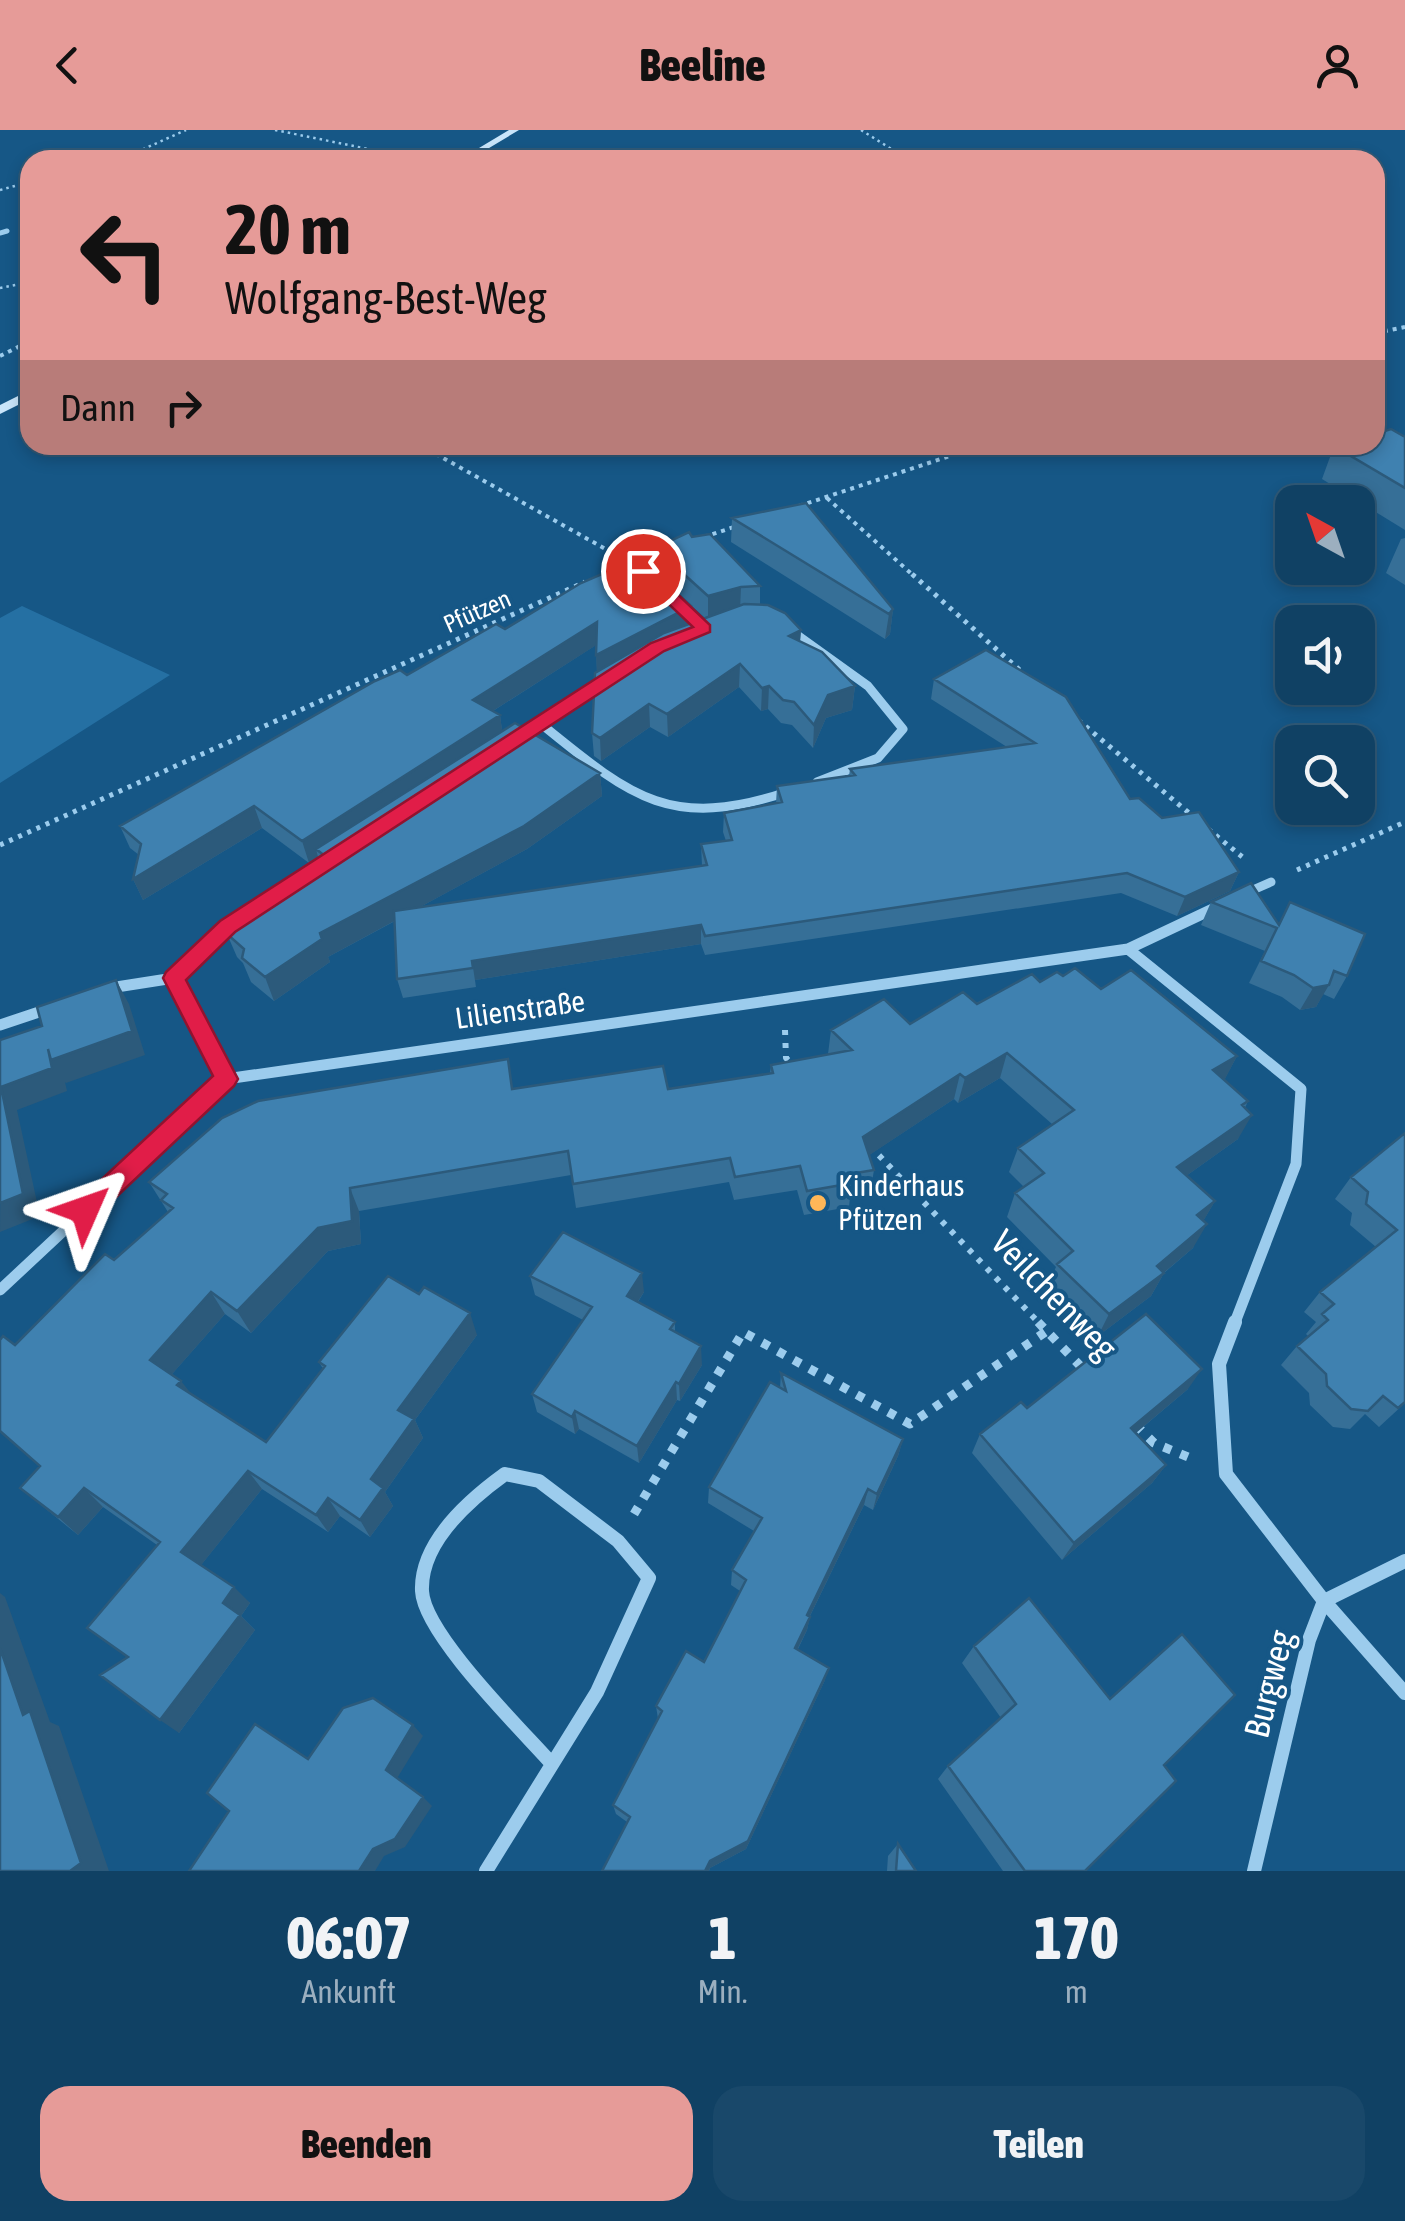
<!DOCTYPE html>
<html lang="de">
<head>
<meta charset="utf-8">
<style>
  :root { --surface:#104164; --page:#19486a; --text:#f1f3f6; --muted:#9cafbf; --line:#305a78; --accent:#e69b98 }
  body { margin:0; font-family:"Asap Condensed",sans-serif; background:var(--page); color:var(--text); height:100vh; display:flex; flex-direction:column; font-size:38px; white-space:nowrap }
  * { box-sizing:border-box; margin:0 }
  p { font-size:32px; color:var(--muted) }
  .icon { flex:none; width:55px; height:55px; fill:none; stroke:currentColor; stroke-width:2; stroke-linecap:round; stroke-linejoin:round }
  .map { position:relative; height:1741px; overflow:hidden }
  .sheet { display:flex; flex-direction:column; background:var(--surface); flex:1 }
  .sheet>* { flex:none }
  .guide { position:absolute; left:20px; top:20px; width:1365px; height:305px; border-radius:30px; box-shadow:0 5px 15px #0003,0 0 0 2px var(--line); background:#e69b98; color:#111; overflow:hidden }
  .needle { width:65px; rotate:320deg }
  .tools { position:absolute; left:1275px; top:355px; display:grid; gap:20px }
  .tools a { display:grid; place-items:center; width:100px; height:100px; border-radius:20px; background:var(--surface); box-shadow:0 5px 15px #0003,0 0 0 2px var(--line); font-size:50px }
  .pin { position:absolute; display:grid; place-items:center; width:85px; height:85px; color:#fff; margin:-42px; border:5px solid #fff; border-radius:50%; box-shadow:0 2px 10px #0007 }
  .me { position:absolute; width:110px; margin:-55px; rotate:47deg; stroke-linejoin:round; filter:drop-shadow(0 0 8px #0008) }
  .turn { display:flex; align-items:center; gap:35px; height:210px; padding:0 40px; font-size:45px }
  .turn .icon { width:130px; height:130px; stroke-width:2.5 }
  .turn b { display:block; font-size:70px; line-height:85px }
  .then { display:flex; align-items:center; height:95px; padding:0 40px; background:#0003; gap:20px; font-size:38px }
  .eta { display:flex; justify-content:space-evenly; align-items:center; height:170px; text-align:center }
  .eta b { font-size:60px; font-weight:800; line-height:70px }
  .cta { display:flex; gap:20px; margin-top:auto; padding:20px 40px }
  .cta a { flex:1; height:115px; border-radius:30px; background:var(--accent); color:#111; font-size:40px; font-weight:800; line-height:115px; text-align:center }
  .cta a+a { background:var(--page); color:var(--text) }
  header { display:flex; justify-content:space-between; align-items:center; height:130px; padding:0 40px; background:var(--accent); color:#111; font-size:45px; font-weight:800 }
  .map>svg:first-child { display:block }
  .green { fill:#2570a3 }
  .lines { fill:none; stroke-linecap:round; stroke-linejoin:round }
  .path-far4 { stroke:#9ccced; stroke-width:2.5; stroke-dasharray:2.5 4; stroke-linecap:butt }
  .path-far3 { stroke:#9ccced; stroke-width:4; stroke-dasharray:4 5; stroke-linecap:butt }
  .path-far2 { stroke:#9ccced; stroke-width:5; stroke-dasharray:4 6; stroke-linecap:butt }
  .path-far1 { stroke:#9ccced; stroke-width:6; stroke-dasharray:5 8; stroke-linecap:butt }
  .path { stroke:#9ccced; stroke-width:9; stroke-dasharray:8 10; stroke-linecap:butt }
  .street-far3 { stroke:#9ccced; stroke-width:5 }
  .street-far2 { stroke:#9ccced; stroke-width:9 }
  .street-far1 { stroke:#9ccced; stroke-width:11 }
  .street { stroke:#9ccced; stroke-width:14 }
  .secondary { fill:#c9e5fa; fill-rule:evenodd }
  .wall { fill:#366f97 }
  .shaded-wall { fill:#2c5a7b }
  .building { fill:#3f81b0; stroke:#2c5a7b; stroke-width:2.5 }
  .route { fill:#e11d48; stroke:#92132f; stroke-width:2.5 }
  .poi-dot { fill:#ffb758; stroke:#165786; stroke-width:4 }
  .labels { text-anchor:middle; stroke-width:8; stroke-linejoin:round; paint-order:stroke }
  .far-street-label { font-size:25px; fill:#fff; stroke:#165786 }
  .street-label { font-size:30px; fill:#fff; stroke:#165786 }
  .poi-label { font-size:30px; fill:#fff; stroke:#165786; text-anchor:start }
  .near-street-label { font-size:35px; fill:#fff; stroke:#165786 }
</style>
</head>
<body>
<header><svg class="icon" aria-label="back" viewBox="0 0 24 24"><path d="M15 5l-7 7 7 7"/></svg>Beeline<svg class="icon" aria-label="person" viewBox="0 0 24 24"><circle cx="12" cy="8" r="4"/><path d="M4 21q1-7 8-7t8 7"/></svg></header>
<div class="map">
<svg width="1405" height="1741" viewBox="0 0 1405 1741">
  <rect width="100%" height="100%" fill="#165786"/>
  <path class="green" d="M 22,476 L 170,545 L 0,653 L 0,488 Z"/>
  <g class="lines">
    <path class="path-far4" d="M 275,0 L 422,30
      M 861,0 L 909,30
      M 119,30 L 186,0
      M 0,60 L 22,54 L 30,57
      M 0,158 L 30,152"/>
    <path class="path-far3" d="M 1375,203 L 1405,197
      M 0,226 L 30,211
      M 420,315 L 634,435
      M 827,368 L 915,447
      M 799,376 L 983,315
      M 704,407 L 740,395
      M 633,431 L 659,422"/>
    <path class="path-far2" d="M 912,444 L 1023,543
      M 1078,590 L 1195,688
      M 1208,699 L 1245,729
      M 0,715 L 585,452
      M 1297,740 L 1405,692"/>
    <path class="path-far1" d="M 785,900 L 786,928 L 793,935
      M 870,1016 L 1041,1195"/>
    <path class="path" d="M 1038,1192 L 1086,1242
      M 1136,1295 L 1154,1313 L 1193,1329
      M 634,1384 L 743,1202 L 910,1294 L 1047,1201"/>
    <path class="street-far3" d="M 0,103 L 7,101"/>
    <path class="street-far2" d="M 790,500 L 868,556 L 903,599 L 878,628 L 817,652
      M 540,593 C 630,666 669,701 787,662
      M 519,607 L 605,550
      M 1246,763 L 1271,752
      M 263,772 L 329,730"/>
    <path class="street-far1" d="M 1128,819 L 1301,959 L 1296,1034 L 1234,1195
      M 110,858 L 174,848
      M 0,895 L 51,878
      M 226,949 L 174,848 L 227,796 L 267,770
      M 0,1160 L 226,949 L 1128,819 L 1217,777"/>
    <path class="street" d="M 1235,1192 L 1219,1234 L 1226,1344 L 1324,1471 L 1405,1563
      M 486,1741 L 597,1562 L 649,1448 L 618,1411 L 539,1351 L 505,1344 C 469,1370 420,1412 422,1461 C 424,1504 521,1599 552,1634
      M 1254,1741 L 1309,1510 L 1324,1471 L 1405,1431"/>
    <path class="secondary" d="M 509,0 L 519,0 L 469,30 L 459,30 Z
      M 30,260 L 30,269 L 0,284 L 0,275 Z"/>
  </g>
  <path class="wall" d="M 1405,307 L 1405,400 L 1322,349 L 1334,316 Z
    M 732,388 L 893,479 L 890,504 L 885,509 L 731,412 Z
    M 692,407 L 760,456 L 760,475 L 801,500 L 800,511 L 855,556 L 852,580 L 826,588 L 813,618 L 792,595 L 781,593 L 768,579 L 761,581 L 739,557 L 668,607 L 650,597 L 601,631 L 594,626 L 592,603 L 597,542 L 596,515 L 493,581 L 500,585 L 502,601 L 600,643 L 602,666 L 527,719 L 420,777 L 702,736 L 701,714 L 726,711 L 723,702 L 724,683 L 776,673 L 777,656 L 849,646 L 850,639 L 1007,617 L 931,569 L 934,549 L 1162,688 L 1239,742 L 1230,761 L 1177,786 L 1121,763 L 705,825 L 701,814 L 475,850 L 476,857 L 403,868 L 397,849 L 395,791 L 328,827 L 330,832 L 274,871 L 251,852 L 243,833 L 237,827 L 227,804 L 258,784 L 256,779 L 321,736 L 318,727 L 309,733 L 262,698 L 143,770 L 133,749 L 139,725 L 130,718 L 120,696 L 407,545 L 505,499 L 691,476 L 691,494 L 705,488 L 655,442 L 655,418 Z
    M 1405,408 L 1405,455 L 1386,443 L 1401,409 Z
    M 1211,772 L 1279,795 L 1347,846 L 1334,869 L 1323,864 L 1316,877 L 1300,880 L 1282,867 L 1249,853 L 1265,821 L 1201,795 Z
    M 1063,846 L 1101,859 L 1237,926 L 1224,950 L 1248,971 L 1245,978 L 1238,1009 L 1186,1046 L 1215,1071 L 1203,1091 L 1193,1118 L 1164,1143 L 1151,1166 L 1098,1206 L 1047,1156 L 1056,1137 L 1007,1087 L 1015,1063 L 1024,1057 L 1009,1042 L 1018,1018 L 1052,994 L 1000,948 L 958,973 L 954,969 L 869,1025 L 874,1040 L 870,1064 L 850,1067 L 849,1077 L 804,1085 L 797,1060 L 734,1070 L 729,1052 L 576,1078 L 571,1045 L 359,1081 L 361,1114 L 328,1121 L 251,1203 L 225,1184 L 172,1244 L 192,1265 L 266,1312 L 323,1239 L 319,1232 L 477,1205 L 415,1290 L 423,1308 L 385,1362 L 393,1376 L 370,1407 L 340,1386 L 328,1402 L 262,1359 L 201,1435 L 250,1473 L 241,1486 L 255,1500 L 179,1603 L 128,1527 L 157,1415 L 103,1377 L 78,1405 L 20,1358 L 40,1336 L 0,1302 L 0,1210 L 15,1215 L 168,1082 L 149,1052 L 513,958 L 668,959 L 770,943 L 771,935 L 828,924 L 831,900 L 910,894 L 1040,852 Z
    M 1405,1003 L 1405,1273 L 1379,1297 L 1365,1284 L 1350,1299 L 1333,1297 L 1310,1275 L 1309,1263 L 1281,1235 L 1297,1216 L 1308,1206 L 1306,1204 L 1316,1192 L 1304,1182 L 1320,1162 L 1376,1117 L 1350,1095 L 1352,1083 L 1335,1069 L 1351,1047 Z
    M 530,1146 L 644,1162 L 638,1172 L 675,1192 L 675,1202 L 702,1235 L 680,1271 L 677,1270 L 639,1333 L 579,1299 L 575,1304 L 537,1282 L 532,1264 L 583,1190 L 535,1165 Z
    M 781,1243 L 903,1309 L 898,1326 L 873,1380 L 864,1375 L 810,1486 L 807,1500 L 798,1519 L 825,1550 L 746,1719 L 710,1738 L 709,1741 L 602,1741 L 627,1692 L 616,1684 L 613,1675 L 658,1589 L 656,1576 L 704,1532 L 740,1461 L 731,1455 L 732,1440 L 754,1401 L 708,1373 L 709,1357 L 780,1258 Z
    M 1188,1259 L 1136,1303 L 1166,1335 L 1152,1353 L 1062,1430 L 972,1323 L 980,1304 L 1027,1278 Z
    M 974,1516 L 1164,1635 L 1085,1741 L 1003,1741 L 938,1649 L 948,1636 L 1001,1588 L 962,1533 Z
    M 898,1714 L 917,1741 L 887,1741 L 888,1726 Z"/>
  <path class="shaded-wall" d="M 741,457 L 740,481 L 708,491 L 708,466 Z
    M 691,476 L 691,497 L 597,546 L 596,525 Z
    M 893,479 L 890,504 L 885,509 L 889,484 Z
    M 597,492 L 598,514 L 477,591 L 473,570 Z
    M 801,500 L 799,523 L 789,506 Z
    M 740,534 L 739,557 L 668,607 L 667,584 Z
    M 769,556 L 768,579 L 761,581 L 762,558 Z
    M 855,556 L 852,580 L 826,588 L 813,618 L 814,595 L 828,565 Z
    M 649,574 L 650,597 L 601,631 L 600,608 Z
    M 500,585 L 503,607 L 316,719 L 318,727 L 309,733 L 302,711 Z
    M 600,643 L 602,666 L 527,719 L 328,827 L 320,803 Z
    M 254,676 L 262,698 L 143,770 L 133,749 Z
    M 1239,742 L 1230,761 L 1177,786 L 1185,767 Z
    M 701,795 L 701,814 L 475,850 L 476,857 L 472,831 Z
    M 322,809 L 330,832 L 274,871 L 265,847 Z
    M 116,850 L 129,874 L 145,925 L 66,953 L 65,952 L 67,961 L 17,980 L 40,1086 L 0,1102 L 1,957 L 48,919 Z
    M 1329,855 L 1316,877 L 1300,880 L 1313,858 Z
    M 1007,923 L 1000,948 L 958,973 L 965,948 Z
    M 1237,926 L 1224,951 L 1213,940 Z
    M 960,944 L 954,969 L 859,1032 L 863,1007 Z
    M 1252,985 L 1238,1009 L 1165,1061 L 1177,1037 Z
    M 350,1058 L 359,1081 L 361,1114 L 328,1121 L 251,1203 L 237,1181 Z
    M 1215,1071 L 1201,1095 L 1197,1085 Z
    M 1207,1094 L 1193,1118 L 1154,1151 L 1164,1143 L 1151,1166 L 1098,1206 L 1109,1184 L 1157,1136 Z
    M 642,1143 L 644,1162 L 629,1185 L 627,1166 Z
    M 211,1162 L 225,1184 L 166,1251 L 150,1230 Z
    M 470,1183 L 477,1205 L 415,1290 L 423,1308 L 385,1362 L 393,1376 L 370,1407 L 360,1390 L 371,1349 L 398,1280 Z
    M 701,1216 L 702,1235 L 680,1271 L 679,1254 Z
    M 1202,1239 L 1188,1259 L 1119,1317 L 1131,1298 Z
    M 181,1251 L 197,1271 L 177,1255 Z
    M 676,1252 L 677,1270 L 639,1333 L 637,1316 Z
    M 575,1281 L 579,1299 L 575,1304 L 572,1287 Z
    M 903,1309 L 898,1326 L 873,1380 L 877,1364 Z
    M 1166,1335 L 1152,1353 L 1062,1430 L 1074,1413 Z
    M 248,1341 L 262,1359 L 198,1439 L 181,1422 Z
    M 84,1358 L 103,1377 L 78,1405 L 58,1387 Z
    M 868,1359 L 864,1375 L 804,1498 L 807,1485 Z
    M 328,1368 L 340,1386 L 328,1402 L 316,1385 Z
    M 234,1457 L 250,1473 L 241,1486 L 255,1500 L 179,1603 L 160,1590 L 223,1473 Z
    M 0,1463 L 5,1467 L 50,1592 L 59,1596 L 109,1741 L 70,1741 L 23,1585 L 0,1518 Z
    M 810,1487 L 807,1500 L 792,1530 L 795,1518 Z
    M 829,1538 L 825,1550 L 746,1719 L 710,1738 L 709,1741 L 705,1741 Z
    M 413,1595 L 423,1606 L 396,1650 L 386,1640 Z
    M 423,1667 L 432,1676 L 405,1717 L 384,1726 L 375,1741 L 359,1741 L 373,1719 Z"/>
  <path class="building" d="M 1391,299 L 1405,307 L 1405,358 L 1334,316 L 1339,315 L 1375,315 L 1375,304 Z
    M 806,373 L 893,479 L 889,484 L 732,388 Z
    M 689,402 L 692,407 L 710,404 L 760,456 L 741,457 L 708,466 L 655,418 Z
    M 639,428 L 691,476 L 596,525 L 597,492 L 473,570 L 500,585 L 302,711 L 254,676 L 133,749 L 141,714 L 120,696 L 375,551 L 400,540 L 407,545 L 496,494 L 505,499 L 581,453 Z
    M 744,474 L 768,475 L 785,483 L 801,500 L 789,506 L 822,522 L 855,556 L 828,565 L 814,595 L 794,572 L 783,570 L 769,556 L 762,558 L 740,534 L 667,584 L 649,574 L 600,608 L 592,603 L 595,543 L 664,503 Z
    M 986,520 L 1066,567 L 1130,669 L 1139,668 L 1162,688 L 1199,682 L 1239,742 L 1185,767 L 1127,743 L 705,806 L 701,795 L 472,831 L 473,838 L 397,849 L 394,781 L 707,735 L 701,714 L 732,710 L 724,683 L 782,672 L 777,656 L 855,645 L 850,639 L 1035,613 L 934,549 Z
    M 515,593 L 600,643 L 524,696 L 320,803 L 322,809 L 265,847 L 242,828 L 244,819 L 227,804 L 260,782 L 256,779 L 330,730 L 316,719 Z
    M 1251,753 L 1279,795 L 1290,772 L 1365,804 L 1347,846 L 1334,841 L 1329,855 L 1313,858 L 1294,845 L 1261,831 L 1277,798 L 1211,772 Z
    M 1075,838 L 1101,859 L 1131,840 L 1237,926 L 1213,940 L 1248,971 L 1242,975 L 1252,985 L 1177,1037 L 1215,1071 L 1197,1085 L 1207,1094 L 1157,1136 L 1164,1143 L 1109,1184 L 1057,1134 L 1073,1121 L 1015,1063 L 1044,1043 L 1018,1018 L 1074,980 L 1007,923 L 965,948 L 960,944 L 863,1007 L 874,1040 L 850,1044 L 853,1053 L 807,1061 L 800,1036 L 735,1047 L 730,1028 L 573,1054 L 568,1021 L 350,1058 L 352,1091 L 318,1098 L 237,1181 L 211,1162 L 150,1230 L 181,1251 L 177,1255 L 266,1312 L 325,1236 L 319,1232 L 388,1146 L 419,1164 L 424,1157 L 470,1183 L 398,1280 L 414,1289 L 371,1349 L 383,1358 L 360,1390 L 328,1368 L 316,1385 L 248,1341 L 181,1422 L 234,1457 L 223,1473 L 240,1485 L 160,1590 L 100,1545 L 128,1527 L 87,1498 L 160,1412 L 84,1358 L 58,1387 L 20,1358 L 40,1336 L 0,1301 L 0,1210 L 3,1206 L 15,1215 L 105,1124 L 114,1130 L 173,1078 L 161,1070 L 167,1064 L 149,1052 L 222,988 L 258,971 L 508,929 L 512,959 L 663,936 L 668,959 L 773,943 L 771,935 L 852,920 L 831,900 L 884,869 L 910,894 L 963,862 L 977,874 L 1032,844 L 1040,852 L 1057,842 L 1063,846 Z
    M 116,850 L 132,901 L 51,930 L 48,919 L 52,938 L 1,957 L 23,1064 L 0,1073 L 0,910 L 42,896 L 37,877 Z
    M 1405,1003 L 1405,1272 L 1398,1278 L 1383,1266 L 1368,1281 L 1351,1279 L 1327,1256 L 1326,1244 L 1297,1216 L 1328,1190 L 1322,1184 L 1334,1174 L 1320,1162 L 1397,1100 L 1366,1074 L 1368,1062 L 1351,1047 Z
    M 563,1102 L 642,1143 L 627,1166 L 675,1192 L 670,1199 L 701,1216 L 679,1254 L 676,1252 L 637,1316 L 575,1281 L 572,1287 L 532,1264 L 592,1177 L 530,1146 Z
    M 1146,1184 L 1202,1239 L 1131,1298 L 1166,1335 L 1074,1413 L 980,1304 L 1021,1272 L 1027,1278 Z
    M 781,1243 L 903,1309 L 877,1364 L 868,1359 L 807,1485 L 810,1487 L 795,1518 L 829,1538 L 748,1711 L 710,1731 L 705,1741 L 602,1741 L 630,1687 L 613,1675 L 662,1581 L 656,1576 L 686,1521 L 704,1532 L 746,1450 L 732,1440 L 762,1388 L 709,1357 L 770,1252 L 786,1261 Z
    M 1029,1468 L 1110,1569 L 1182,1504 L 1235,1565 L 1164,1635 L 1176,1651 L 1085,1741 L 1025,1741 L 948,1636 L 1016,1574 L 974,1516 Z
    M 0,1518 L 23,1585 L 30,1581 L 81,1733 L 70,1741 L 0,1741 Z
    M 373,1568 L 413,1595 L 386,1640 L 423,1667 L 395,1709 L 373,1719 L 359,1741 L 189,1741 L 229,1681 L 207,1663 L 255,1594 L 308,1629 L 343,1578 Z
    M 898,1714 L 916,1741 L 896,1741 Z"/>
  <path class="route" d="M 637,437 L 649,437 L 710,495 L 710,502 L 664,521 L 235,802 L 186,850 L 238,949 L 234,956 L 94,1088 L 85,1092 L 76,1088 L 72,1080 L 76,1073 L 213,946 L 163,848 L 166,842 L 220,791 L 651,513 L 693,497 L 637,444 Z"/>
  <circle class="poi-dot" cx="818" cy="1073" r="10"/>
  <g class="labels">
    <g class="far-street-label">
      <text transform="translate(477 481) rotate(-24)" y="9">Pfützen</text>
    </g>
    <g class="street-label">
      <text transform="translate(520 880) rotate(-8)" y="10">Lilienstraße</text>
    </g>
    <g class="poi-label">
      <text x="838" y="1066">Kinderhaus<tspan x="838" dy="34">Pfützen</tspan></text>
    </g>
    <g class="near-street-label">
      <text transform="translate(1054 1165) rotate(46)" y="12">Veilchenweg</text>
      <text transform="translate(1269 1554) rotate(-76)" y="12">Burgweg</text>
    </g>
  </g>
</svg>
<div class="tools">
<a><svg class="needle" viewBox="-14 -14 28 28"><path d="M0-13l5 13h-10z" fill="#e53935"/><path d="M0 13l5-13h-10z" fill="#9cafbf"/></svg></a>
<a><svg class="icon" aria-label="sound" viewBox="0 0 24 24"><path d="M4 9h4l5-4v14l-5-4H4zM17 9q2 3 0 6"/></svg></a>
<a><svg class="icon" aria-label="search" viewBox="0 0 24 24"><circle cx="10" cy="10" r="6"/><path d="M15 15l6 6"/></svg></a>
</div>
<div class="pin" style="left:643px;top:441px;background:#d93025"><svg class="icon" aria-label="arrive" viewBox="0 0 24 24"><path d="M6 21V4h12l-3 4 3 4H6"/></svg></div>
<svg class="me" style="left:85px;top:1080px" viewBox="-20 -20 40 40"><path d="M0-17L14 15 0 8-14 15z" fill="#e11d48" stroke="#fff" stroke-width="4"/></svg>
<div class="guide">
<div class="turn"><svg class="icon" aria-label="left" viewBox="0 0 24 24"><path d="M17 20v-9H6M10 6l-5 5 5 5"/></svg><div><b>20 m</b>Wolfgang-Best-Weg</div></div>
<div class="then">Dann<svg class="icon" aria-label="right" viewBox="0 0 24 24"><path d="M7 20v-9h11M14 6l5 5-5 5"/></svg></div>
</div>
</div>
<section class="sheet">
<div class="eta">
<div><b>06:07</b><p>Ankunft</p></div>
<div><b>1</b><p>Min.</p></div>
<div><b>170</b><p>m</p></div>
</div>
<div class="cta"><a>Beenden</a><a>Teilen</a></div>
</section>
</body>
</html>
